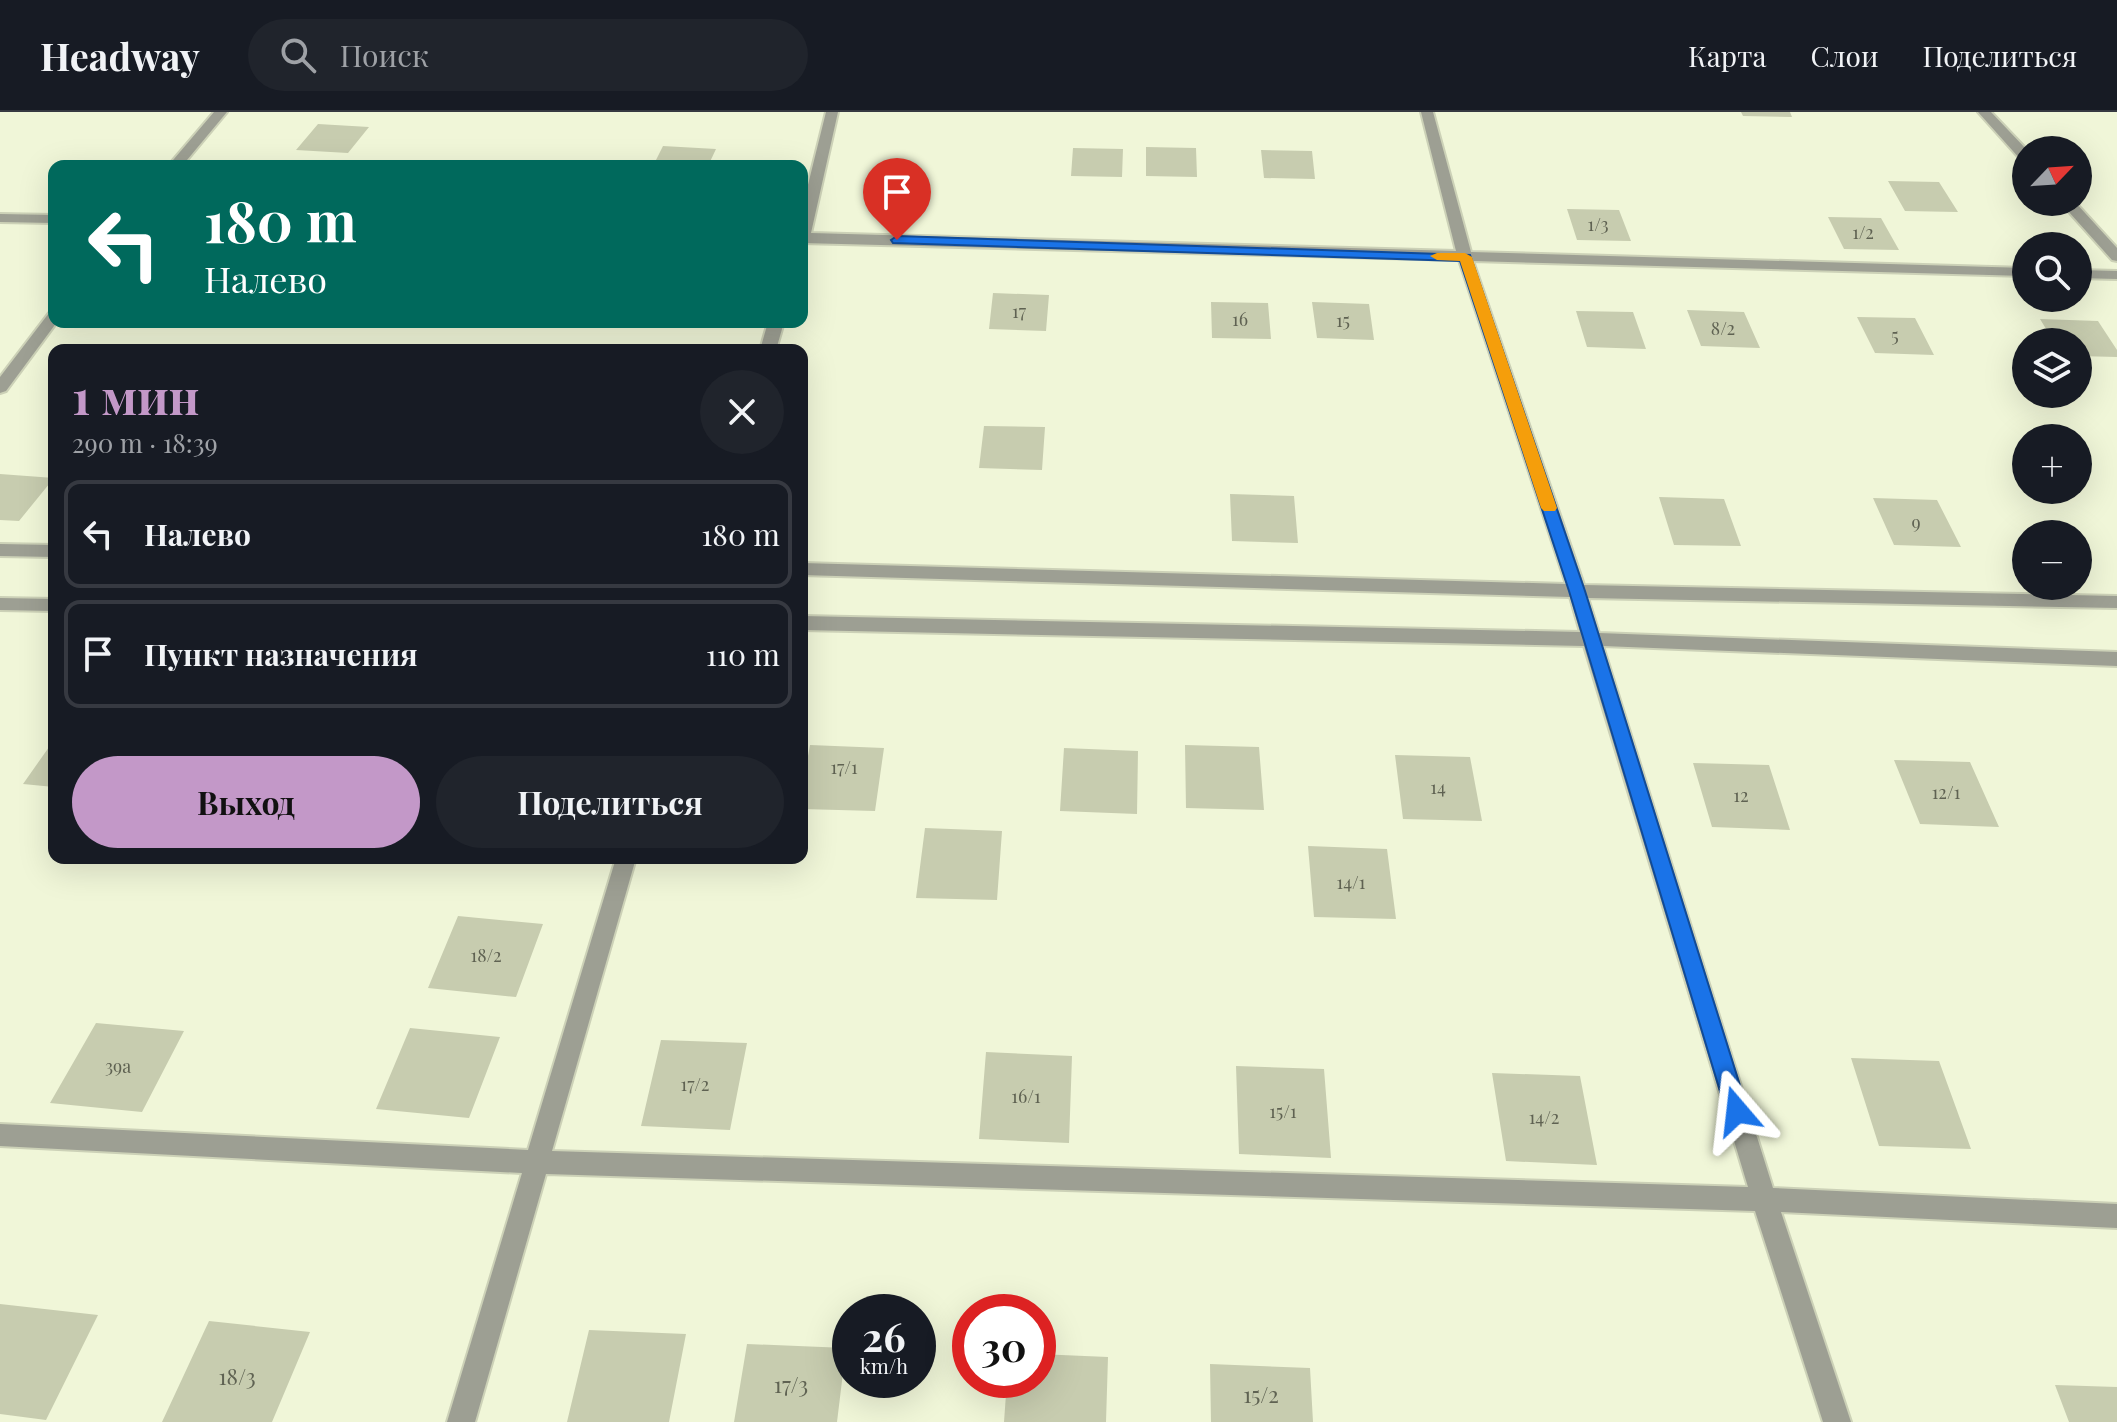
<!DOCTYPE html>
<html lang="ru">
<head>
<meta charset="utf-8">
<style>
  :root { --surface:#171b24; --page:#20242c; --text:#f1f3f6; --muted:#9ea1a6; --line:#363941; --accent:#c398c8 }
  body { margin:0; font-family:"Playfair Display",serif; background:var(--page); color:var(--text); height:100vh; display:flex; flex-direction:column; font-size:30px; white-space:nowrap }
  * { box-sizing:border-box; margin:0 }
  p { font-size:26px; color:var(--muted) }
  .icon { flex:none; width:44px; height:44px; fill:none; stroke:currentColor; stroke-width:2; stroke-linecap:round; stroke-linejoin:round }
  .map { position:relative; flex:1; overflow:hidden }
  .details { position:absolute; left:48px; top:232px; width:760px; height:520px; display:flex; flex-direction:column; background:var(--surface); border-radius:16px; box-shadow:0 8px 32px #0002 }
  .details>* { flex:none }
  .top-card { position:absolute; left:48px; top:48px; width:760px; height:168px; border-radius:16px; box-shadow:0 8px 32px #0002; background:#00695c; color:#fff; overflow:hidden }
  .needle { width:52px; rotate:65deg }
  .tools { position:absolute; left:2012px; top:24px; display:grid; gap:16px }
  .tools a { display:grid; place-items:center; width:80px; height:80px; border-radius:50%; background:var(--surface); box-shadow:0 8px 32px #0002; font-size:40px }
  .speed { position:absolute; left:832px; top:1182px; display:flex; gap:16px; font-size:40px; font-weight:700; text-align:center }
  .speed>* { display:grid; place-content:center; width:104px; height:104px; border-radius:50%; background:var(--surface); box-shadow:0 8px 32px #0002; line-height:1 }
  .speed small { font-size:20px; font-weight:400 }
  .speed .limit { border:12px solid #d22; background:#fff; color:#111 }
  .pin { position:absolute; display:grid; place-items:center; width:68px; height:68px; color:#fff; margin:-82px -34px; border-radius:50% 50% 50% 0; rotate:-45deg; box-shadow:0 0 8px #0007 }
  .pin .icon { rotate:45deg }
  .me { position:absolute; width:88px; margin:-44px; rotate:343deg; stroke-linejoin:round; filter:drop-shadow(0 0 6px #0008) }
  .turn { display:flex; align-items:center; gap:28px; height:168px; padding:0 24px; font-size:36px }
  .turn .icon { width:104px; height:104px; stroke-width:2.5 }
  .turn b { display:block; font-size:56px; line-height:68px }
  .round { display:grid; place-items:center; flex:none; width:84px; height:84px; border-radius:42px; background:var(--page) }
  .summary { display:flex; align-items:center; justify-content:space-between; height:136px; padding:0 24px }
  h1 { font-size:48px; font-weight:700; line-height:60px; color:var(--accent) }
  .action { display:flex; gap:16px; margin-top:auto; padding:16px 24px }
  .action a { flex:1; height:92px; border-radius:48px; background:var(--accent); color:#111; font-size:32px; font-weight:700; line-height:92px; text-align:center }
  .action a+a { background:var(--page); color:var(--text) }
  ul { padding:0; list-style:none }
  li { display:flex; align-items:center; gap:24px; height:108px; margin:0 16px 12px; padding:0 8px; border:4px solid var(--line); border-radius:16px }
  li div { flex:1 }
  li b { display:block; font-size:30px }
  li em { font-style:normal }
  header { display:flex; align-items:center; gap:48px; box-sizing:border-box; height:112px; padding:0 40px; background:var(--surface); border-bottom:2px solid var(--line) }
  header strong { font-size:38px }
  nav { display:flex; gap:44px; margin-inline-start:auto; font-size:28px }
  .search { width:560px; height:72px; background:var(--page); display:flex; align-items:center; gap:20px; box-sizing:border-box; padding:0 28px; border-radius:44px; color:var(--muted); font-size:30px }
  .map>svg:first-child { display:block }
  .building { fill:#c7ccaf }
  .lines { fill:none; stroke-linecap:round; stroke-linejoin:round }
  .minor-casing { stroke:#ccd1b7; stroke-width:4 }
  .minor { fill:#9d9f93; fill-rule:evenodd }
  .route { fill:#1a73e8; stroke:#114b97; stroke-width:2 }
  .slow { fill:#f59e0b }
  .labels { text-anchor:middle; stroke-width:8; stroke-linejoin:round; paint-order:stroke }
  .number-label { font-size:18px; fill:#5f6252 }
  .near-number-label { font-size:22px; fill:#5f6252 }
</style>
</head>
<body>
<header>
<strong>Headway</strong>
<div class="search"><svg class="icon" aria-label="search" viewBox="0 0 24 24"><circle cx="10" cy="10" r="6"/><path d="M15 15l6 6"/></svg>Поиск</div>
<nav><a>Карта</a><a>Слои</a><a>Поделиться</a></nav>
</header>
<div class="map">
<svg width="2117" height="1310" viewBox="0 0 2117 1310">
  <rect width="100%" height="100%" fill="#f0f6d8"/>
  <path class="building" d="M 1741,0 L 1790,0 L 1792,5 L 1743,4 Z
    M 318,12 L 369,15 L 348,41 L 296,38 Z
    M 663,34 L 716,37 L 708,54 L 653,54 Z
    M 1146,35 L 1196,36 L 1197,65 L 1146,64 Z
    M 1073,36 L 1123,37 L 1122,65 L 1071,64 Z
    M 1261,38 L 1312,39 L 1315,67 L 1264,66 Z
    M 1888,69 L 1939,70 L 1958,100 L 1905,99 Z
    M 1567,97 L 1619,98 L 1631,129 L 1577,128 Z
    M 1828,105 L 1881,106 L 1899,138 L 1844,137 Z
    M 993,181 L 1049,183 L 1046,219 L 989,217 Z
    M 1211,190 L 1268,191 L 1271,227 L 1212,226 Z
    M 1312,190 L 1369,192 L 1374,228 L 1317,226 Z
    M 1687,198 L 1744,200 L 1760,236 L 1701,234 Z
    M 1576,199 L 1633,200 L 1646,237 L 1587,235 Z
    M 1857,205 L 1915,206 L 1934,243 L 1875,241 Z
    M 2040,207 L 2098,209 L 2117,238 L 2117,245 L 2078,244 L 2078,230 L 2054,230 Z
    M 984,314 L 1045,315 L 1042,358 L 979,356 Z
    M 0,362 L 54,366 L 19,409 L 0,408 Z
    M 1230,382 L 1294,384 L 1298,431 L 1232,429 Z
    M 1659,385 L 1724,387 L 1741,434 L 1674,433 Z
    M 1873,386 L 1937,388 L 1961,435 L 1894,433 Z
    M 54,628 L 54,675 L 23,672 Z
    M 810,633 L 884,636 L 875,699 L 802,697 L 802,677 Z
    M 1185,633 L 1259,635 L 1264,698 L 1186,696 Z
    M 1064,636 L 1138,639 L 1137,702 L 1060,699 Z
    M 1395,643 L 1470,645 L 1482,709 L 1403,707 Z
    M 1894,648 L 1970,650 L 1999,715 L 1920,712 Z
    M 1693,651 L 1769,653 L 1790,718 L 1712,715 Z
    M 925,716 L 1002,719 L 997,788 L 916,786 Z
    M 1308,734 L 1387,737 L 1396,807 L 1314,805 Z
    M 458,804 L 543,812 L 516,885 L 428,876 Z
    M 96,911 L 184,919 L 142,1000 L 50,991 Z
    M 410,916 L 500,925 L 469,1006 L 376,997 Z
    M 661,928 L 747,931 L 730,1018 L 641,1014 Z
    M 986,940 L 1072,944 L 1069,1031 L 979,1027 Z
    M 1851,946 L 1939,949 L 1971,1037 L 1879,1034 Z
    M 1236,954 L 1324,957 L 1331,1046 L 1239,1042 Z
    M 1492,961 L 1580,964 L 1597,1053 L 1506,1049 Z
    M 0,1192 L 98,1203 L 46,1308 L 0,1302 Z
    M 209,1209 L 310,1220 L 272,1310 L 162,1310 Z
    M 589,1218 L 686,1222 L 669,1310 L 567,1310 Z
    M 747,1232 L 846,1236 L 837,1310 L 734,1310 Z
    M 1038,1242 L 1108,1245 L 1106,1310 L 1004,1310 L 1007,1268 L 1038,1268 Z
    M 1210,1252 L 1310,1256 L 1313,1310 L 1211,1310 Z
    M 2055,1273 L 2117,1275 L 2117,1310 L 2069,1310 Z"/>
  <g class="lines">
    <g class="minor-casing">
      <path id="minor" d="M 214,0 L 227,0 L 182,54 L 168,54 Z
        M 826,0 L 838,0 L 811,121 L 1456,139 L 1421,0 L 1433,0 L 1471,140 L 2026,156 L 2026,164 L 1473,149 L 1584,473 L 2117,484 L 2117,496 L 1588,486 L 1599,521 L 2117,540 L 2117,554 L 1603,534 L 1773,1076 L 2117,1092 L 2117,1116 L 1781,1100 L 1851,1310 L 1823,1310 L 1755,1099 L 546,1062 L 475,1310 L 447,1310 L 522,1061 L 0,1034 L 0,1012 L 528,1038 L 616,746 L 636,746 L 552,1039 L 1748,1075 L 1584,534 L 802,518 L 802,504 L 1580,520 L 1570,485 L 802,463 L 802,451 L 1566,472 L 1459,148 L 802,131 L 802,97 Z
        M 1978,0 L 1991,0 L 2027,38 L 2026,49 L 2021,48 Z
        M 2060,90 L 2075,90 L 2117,136 L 2117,149 L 2112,148 Z
        M 0,102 L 54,103 L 54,111 L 0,110 Z
        M 2078,158 L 2117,159 L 2117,167 L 2078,166 Z
        M 54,199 L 54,210 L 57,210 L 6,279 L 0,281 L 0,265 L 49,201 Z
        M 768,210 L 784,210 L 776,238 L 760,238 Z
        M 0,432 L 54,433 L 54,445 L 0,444 Z
        M 0,486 L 54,487 L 54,499 L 0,498 Z"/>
    </g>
    <use href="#minor" class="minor"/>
  </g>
  <path class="route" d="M 897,124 L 1470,143 L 1585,479 L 1748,999 L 1745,1006 L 1737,1009 L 1730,1006 L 1726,999 L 1569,479 L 1460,149 L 893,131 L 891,128 Z"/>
  <path class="slow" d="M 1465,141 L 1472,145 L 1557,396 L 1555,399 L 1544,399 L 1541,396 L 1460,149 L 1437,148 L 1430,144 L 1437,141 Z"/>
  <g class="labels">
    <g class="number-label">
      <text x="1598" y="119">1/3</text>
      <text x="1863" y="127">1/2</text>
      <text x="1019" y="206">17</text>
      <text x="1240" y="214">16</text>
      <text x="1343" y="215">15</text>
      <text x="1723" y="223">8/2</text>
      <text x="1895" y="230">5</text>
      <text x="1916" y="417">9</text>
      <text x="844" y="662">17/1</text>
      <text x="1438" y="682">14</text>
      <text x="1946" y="687">12/1</text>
      <text x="1741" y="690">12</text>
      <text x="1351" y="777">14/1</text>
      <text x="486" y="850">18/2</text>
      <text x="118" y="961">39а</text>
      <text x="695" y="979">17/2</text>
      <text x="1026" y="991">16/1</text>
      <text x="1283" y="1006">15/1</text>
      <text x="1544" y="1012">14/2</text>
    </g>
    <g class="near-number-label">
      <text x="237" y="1273">18/3</text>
      <text x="791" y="1281">17/3</text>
      <text x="1261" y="1291">15/2</text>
    </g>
  </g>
</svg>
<div class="tools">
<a><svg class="needle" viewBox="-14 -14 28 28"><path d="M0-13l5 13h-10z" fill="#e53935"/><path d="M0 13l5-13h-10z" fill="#9ea1a6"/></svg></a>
<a><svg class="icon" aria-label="search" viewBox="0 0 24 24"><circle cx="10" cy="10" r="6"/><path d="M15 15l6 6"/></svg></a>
<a><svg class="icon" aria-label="layers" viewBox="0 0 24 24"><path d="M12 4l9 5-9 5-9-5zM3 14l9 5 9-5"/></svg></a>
<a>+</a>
<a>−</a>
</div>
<div class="speed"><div>26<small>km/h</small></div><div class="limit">30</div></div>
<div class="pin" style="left:897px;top:128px;background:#d93025"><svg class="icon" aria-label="arrive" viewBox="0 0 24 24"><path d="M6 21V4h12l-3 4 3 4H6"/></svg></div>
<svg class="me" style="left:1737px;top:999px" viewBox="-20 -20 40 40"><path d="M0-17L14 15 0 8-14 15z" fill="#1a73e8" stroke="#fff" stroke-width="4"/></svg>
<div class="top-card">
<div class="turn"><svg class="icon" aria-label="left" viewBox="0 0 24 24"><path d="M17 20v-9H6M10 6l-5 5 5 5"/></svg><div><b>180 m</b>Налево</div></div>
</div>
<section class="details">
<div class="summary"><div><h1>1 мин</h1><p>290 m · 18:39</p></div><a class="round"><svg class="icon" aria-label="close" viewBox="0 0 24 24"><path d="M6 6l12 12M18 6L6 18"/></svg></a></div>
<ul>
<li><svg class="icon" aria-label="left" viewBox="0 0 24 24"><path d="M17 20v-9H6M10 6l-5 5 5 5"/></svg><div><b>Налево</b></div><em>180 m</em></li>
<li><svg class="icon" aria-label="arrive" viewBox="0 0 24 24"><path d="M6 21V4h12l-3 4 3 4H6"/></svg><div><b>Пункт назначения</b></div><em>110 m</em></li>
</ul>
<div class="action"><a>Выход</a><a>Поделиться</a></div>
</section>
</div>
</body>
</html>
